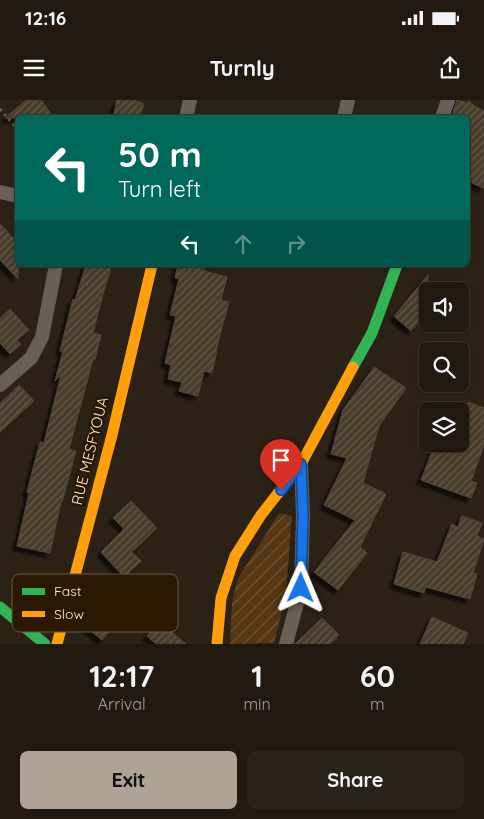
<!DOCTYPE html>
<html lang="en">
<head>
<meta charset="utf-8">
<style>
  :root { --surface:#211910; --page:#292219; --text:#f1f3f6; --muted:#a2a09f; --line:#3e3830; --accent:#b0a396 }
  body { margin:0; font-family:Quicksand,sans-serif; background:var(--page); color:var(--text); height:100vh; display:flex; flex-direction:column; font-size:19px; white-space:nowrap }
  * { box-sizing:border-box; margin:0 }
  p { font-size:16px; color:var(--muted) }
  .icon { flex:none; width:28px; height:28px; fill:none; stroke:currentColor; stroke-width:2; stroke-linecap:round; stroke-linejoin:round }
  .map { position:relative; height:544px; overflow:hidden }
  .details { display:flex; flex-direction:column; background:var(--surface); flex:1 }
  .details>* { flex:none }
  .banner { position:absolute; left:15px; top:15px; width:455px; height:152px; border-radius:8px; box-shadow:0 1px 4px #0004,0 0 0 1px var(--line); background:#00695c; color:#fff; overflow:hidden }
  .fabs { position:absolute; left:419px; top:182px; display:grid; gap:10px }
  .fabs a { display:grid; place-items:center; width:50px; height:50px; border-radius:8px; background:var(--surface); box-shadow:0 1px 4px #0004,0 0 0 1px var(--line); font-size:25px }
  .pin { position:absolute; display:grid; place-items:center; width:42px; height:42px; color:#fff; margin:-51px -21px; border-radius:50% 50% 50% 0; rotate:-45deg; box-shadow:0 0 5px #0007 }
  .pin .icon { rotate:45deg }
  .me { position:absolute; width:55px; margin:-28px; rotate:1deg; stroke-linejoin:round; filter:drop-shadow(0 0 4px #0008) }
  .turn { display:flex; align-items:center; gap:18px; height:105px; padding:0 20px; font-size:22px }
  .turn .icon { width:65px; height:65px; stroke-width:2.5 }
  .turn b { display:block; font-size:35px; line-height:42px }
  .lanes { display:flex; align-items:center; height:48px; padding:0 20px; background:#0003; justify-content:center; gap:25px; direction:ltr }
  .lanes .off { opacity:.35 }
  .eta { display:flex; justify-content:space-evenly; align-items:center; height:85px; text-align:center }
  .eta b { font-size:30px; font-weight:800; line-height:35px }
  .primary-button { display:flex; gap:10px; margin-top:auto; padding:10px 20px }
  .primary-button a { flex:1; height:58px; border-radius:8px; background:var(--accent); color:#111; font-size:20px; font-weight:800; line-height:58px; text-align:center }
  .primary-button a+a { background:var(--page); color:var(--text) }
  .status { display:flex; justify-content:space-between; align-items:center; height:35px; padding:0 25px; background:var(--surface); direction:ltr }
  .status svg { height:14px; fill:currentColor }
  header { display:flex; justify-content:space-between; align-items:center; height:65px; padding:0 20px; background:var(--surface); font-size:22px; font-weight:800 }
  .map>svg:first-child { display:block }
  .garden { fill:url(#garden-furrows) }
  .building { fill:url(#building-hatch); stroke:#50463c; filter:url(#shadow) }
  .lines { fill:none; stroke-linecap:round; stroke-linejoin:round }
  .path { stroke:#655d55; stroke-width:3; stroke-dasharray:2.5 4; stroke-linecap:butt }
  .street { stroke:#685f56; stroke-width:14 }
  .fast { stroke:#30b455; stroke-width:11 }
  .slow { stroke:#ff9f0a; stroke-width:11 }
  .route-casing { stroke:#114b97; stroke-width:12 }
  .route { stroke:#1a73e8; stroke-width:9 }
  .labels { text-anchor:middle; stroke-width:5; stroke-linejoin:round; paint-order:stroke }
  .street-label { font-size:15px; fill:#f7e9dc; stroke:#2b1802 }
  .key { fill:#2b1802; stroke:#685743; stroke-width:1 }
  .key-label { font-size:14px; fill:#f7e9dc }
</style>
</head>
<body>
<div class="status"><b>12:16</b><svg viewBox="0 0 49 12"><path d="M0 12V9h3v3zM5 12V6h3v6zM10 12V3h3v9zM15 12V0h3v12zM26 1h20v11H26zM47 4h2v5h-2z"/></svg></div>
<header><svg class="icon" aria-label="menu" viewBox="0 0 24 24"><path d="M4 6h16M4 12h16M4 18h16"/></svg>Turnly<svg class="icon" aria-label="share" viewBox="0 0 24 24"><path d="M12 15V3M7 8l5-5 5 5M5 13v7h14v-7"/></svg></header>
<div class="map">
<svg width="484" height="544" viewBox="0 0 484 544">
  <defs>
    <pattern id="garden-furrows" width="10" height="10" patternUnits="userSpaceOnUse" patternTransform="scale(1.25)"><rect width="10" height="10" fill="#553612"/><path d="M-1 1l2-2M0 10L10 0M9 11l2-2" fill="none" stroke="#6e5334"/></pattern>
    <pattern id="building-hatch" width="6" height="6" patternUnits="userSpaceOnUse" patternTransform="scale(1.25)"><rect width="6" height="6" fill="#493c2c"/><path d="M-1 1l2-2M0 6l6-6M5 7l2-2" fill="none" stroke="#64584a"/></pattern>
    <filter id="shadow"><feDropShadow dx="-4.5" dy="4.5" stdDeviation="1" flood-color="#0009"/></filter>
  </defs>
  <rect width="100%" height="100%" fill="#2c2115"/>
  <path class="garden" d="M 279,413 L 292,416 L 286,495 L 274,543 L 230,544 L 232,502 L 237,480 Z"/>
  <path class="building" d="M 26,0 L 41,0 L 54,18 L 5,18 Z
    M 117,0 L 134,0 L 144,4 L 139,18 L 113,18 Z
    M 457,0 L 468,3 L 468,0 L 476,7 L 484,11 L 484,88 L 474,84 L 468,79 L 468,18 L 451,18 Z
    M 0,124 L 18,143 L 18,179 L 0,160 Z
    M 86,165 L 112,165 L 103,194 L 93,233 L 101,235 L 95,259 L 93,259 L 69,349 L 76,351 L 62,402 L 61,402 L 50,453 L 17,446 L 29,393 L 27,392 L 40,342 L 44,343 L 61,275 L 55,281 L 63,251 L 60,251 L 73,199 L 75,200 Z
    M 178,165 L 205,165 L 204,171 L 227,177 L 221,200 L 229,202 L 216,250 L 217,250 L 212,273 L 204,271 L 198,296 L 179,291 L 182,282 L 168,279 L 171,265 L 165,263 L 176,216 L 170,215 L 179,179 L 175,178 Z
    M 428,175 L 428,211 L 411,231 L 394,216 Z
    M 10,209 L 29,230 L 17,240 L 21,244 L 10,254 L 0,243 L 0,218 Z
    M 374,267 L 406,288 L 379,326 L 363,383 L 386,394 L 360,447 L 367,453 L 338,490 L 314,472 L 355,420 L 324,405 L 347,358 L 331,354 L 343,310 Z
    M 19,285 L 34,301 L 0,332 L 0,303 Z
    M 468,302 L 484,308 L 484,345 L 471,381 L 477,383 L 471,398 L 421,380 L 435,344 L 460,344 L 460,307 L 465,309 Z
    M 131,401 L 157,428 L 132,452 L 141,461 L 124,477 L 101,452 L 124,429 L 113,418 Z
    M 462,416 L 482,423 L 477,436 L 484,439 L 473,473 L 477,474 L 470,499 L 426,487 L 424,493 L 394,484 L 403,452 L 437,462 L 452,424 L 458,427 Z
    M 108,483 L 132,503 L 102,540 L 82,524 L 101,502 L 96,498 Z
    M 432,517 L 468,533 L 463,544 L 420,544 Z
    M 322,518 L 339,535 L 330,544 L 295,544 Z
    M 159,521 L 186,544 L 156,544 L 147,536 Z"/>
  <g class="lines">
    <path class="path" d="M 0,9 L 18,30"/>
    <path class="street" d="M 186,18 L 190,0
      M 344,18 L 348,0
      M 442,18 L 448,0
      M 0,92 L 18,96
      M 0,285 L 31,258 L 42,237 L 56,165
      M 286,544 L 301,488 L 303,415 L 301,364"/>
    <path class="fast" d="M 353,267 L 372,233 L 397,165
      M 0,507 L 45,544"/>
    <path class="slow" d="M 57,544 L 112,335 L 152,165
      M 217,544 L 221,498 L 235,456 L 261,415 L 301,364 L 353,267"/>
  </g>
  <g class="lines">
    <g class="route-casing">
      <path id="route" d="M 281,390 L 301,364 L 303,415 L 301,488"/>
    </g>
    <use href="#route" class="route"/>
  </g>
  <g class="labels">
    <g class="street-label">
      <text transform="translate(90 351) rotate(-76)" y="5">RUE MESFYOUA</text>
    </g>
  </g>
  <rect x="12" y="474" width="166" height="58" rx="8" class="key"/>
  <rect x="22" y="488" width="23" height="7" fill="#30b455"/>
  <rect x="22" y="511" width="23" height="6" fill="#ff9f0a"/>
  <g class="key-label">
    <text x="54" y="496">Fast</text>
    <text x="54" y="519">Slow</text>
  </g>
</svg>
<div class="fabs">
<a><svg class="icon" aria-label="sound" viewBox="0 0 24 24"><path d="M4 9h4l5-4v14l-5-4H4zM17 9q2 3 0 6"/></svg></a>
<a><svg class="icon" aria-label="search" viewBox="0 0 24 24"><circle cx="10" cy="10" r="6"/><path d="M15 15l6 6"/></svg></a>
<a><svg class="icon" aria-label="layers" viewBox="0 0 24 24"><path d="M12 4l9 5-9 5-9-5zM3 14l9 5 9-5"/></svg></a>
</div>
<div class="pin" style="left:281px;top:390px;background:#d93025"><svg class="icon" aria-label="arrive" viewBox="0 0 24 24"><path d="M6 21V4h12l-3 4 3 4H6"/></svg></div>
<svg class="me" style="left:301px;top:488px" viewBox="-20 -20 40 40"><path d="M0-17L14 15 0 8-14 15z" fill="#1a73e8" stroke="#fff" stroke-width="4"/></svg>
<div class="banner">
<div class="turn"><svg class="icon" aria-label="left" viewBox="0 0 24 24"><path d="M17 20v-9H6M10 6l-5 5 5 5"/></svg><div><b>50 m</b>Turn left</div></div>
<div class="lanes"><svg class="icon" aria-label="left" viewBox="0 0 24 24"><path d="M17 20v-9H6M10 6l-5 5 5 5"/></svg><svg class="icon off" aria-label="ahead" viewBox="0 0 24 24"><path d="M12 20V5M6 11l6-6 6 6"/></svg><svg class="icon off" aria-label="right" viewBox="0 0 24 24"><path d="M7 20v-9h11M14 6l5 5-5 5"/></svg></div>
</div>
</div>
<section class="details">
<div class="eta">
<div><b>12:17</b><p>Arrival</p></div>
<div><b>1</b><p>min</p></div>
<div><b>60</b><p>m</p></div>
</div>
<div class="primary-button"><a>Exit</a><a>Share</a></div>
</section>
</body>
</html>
